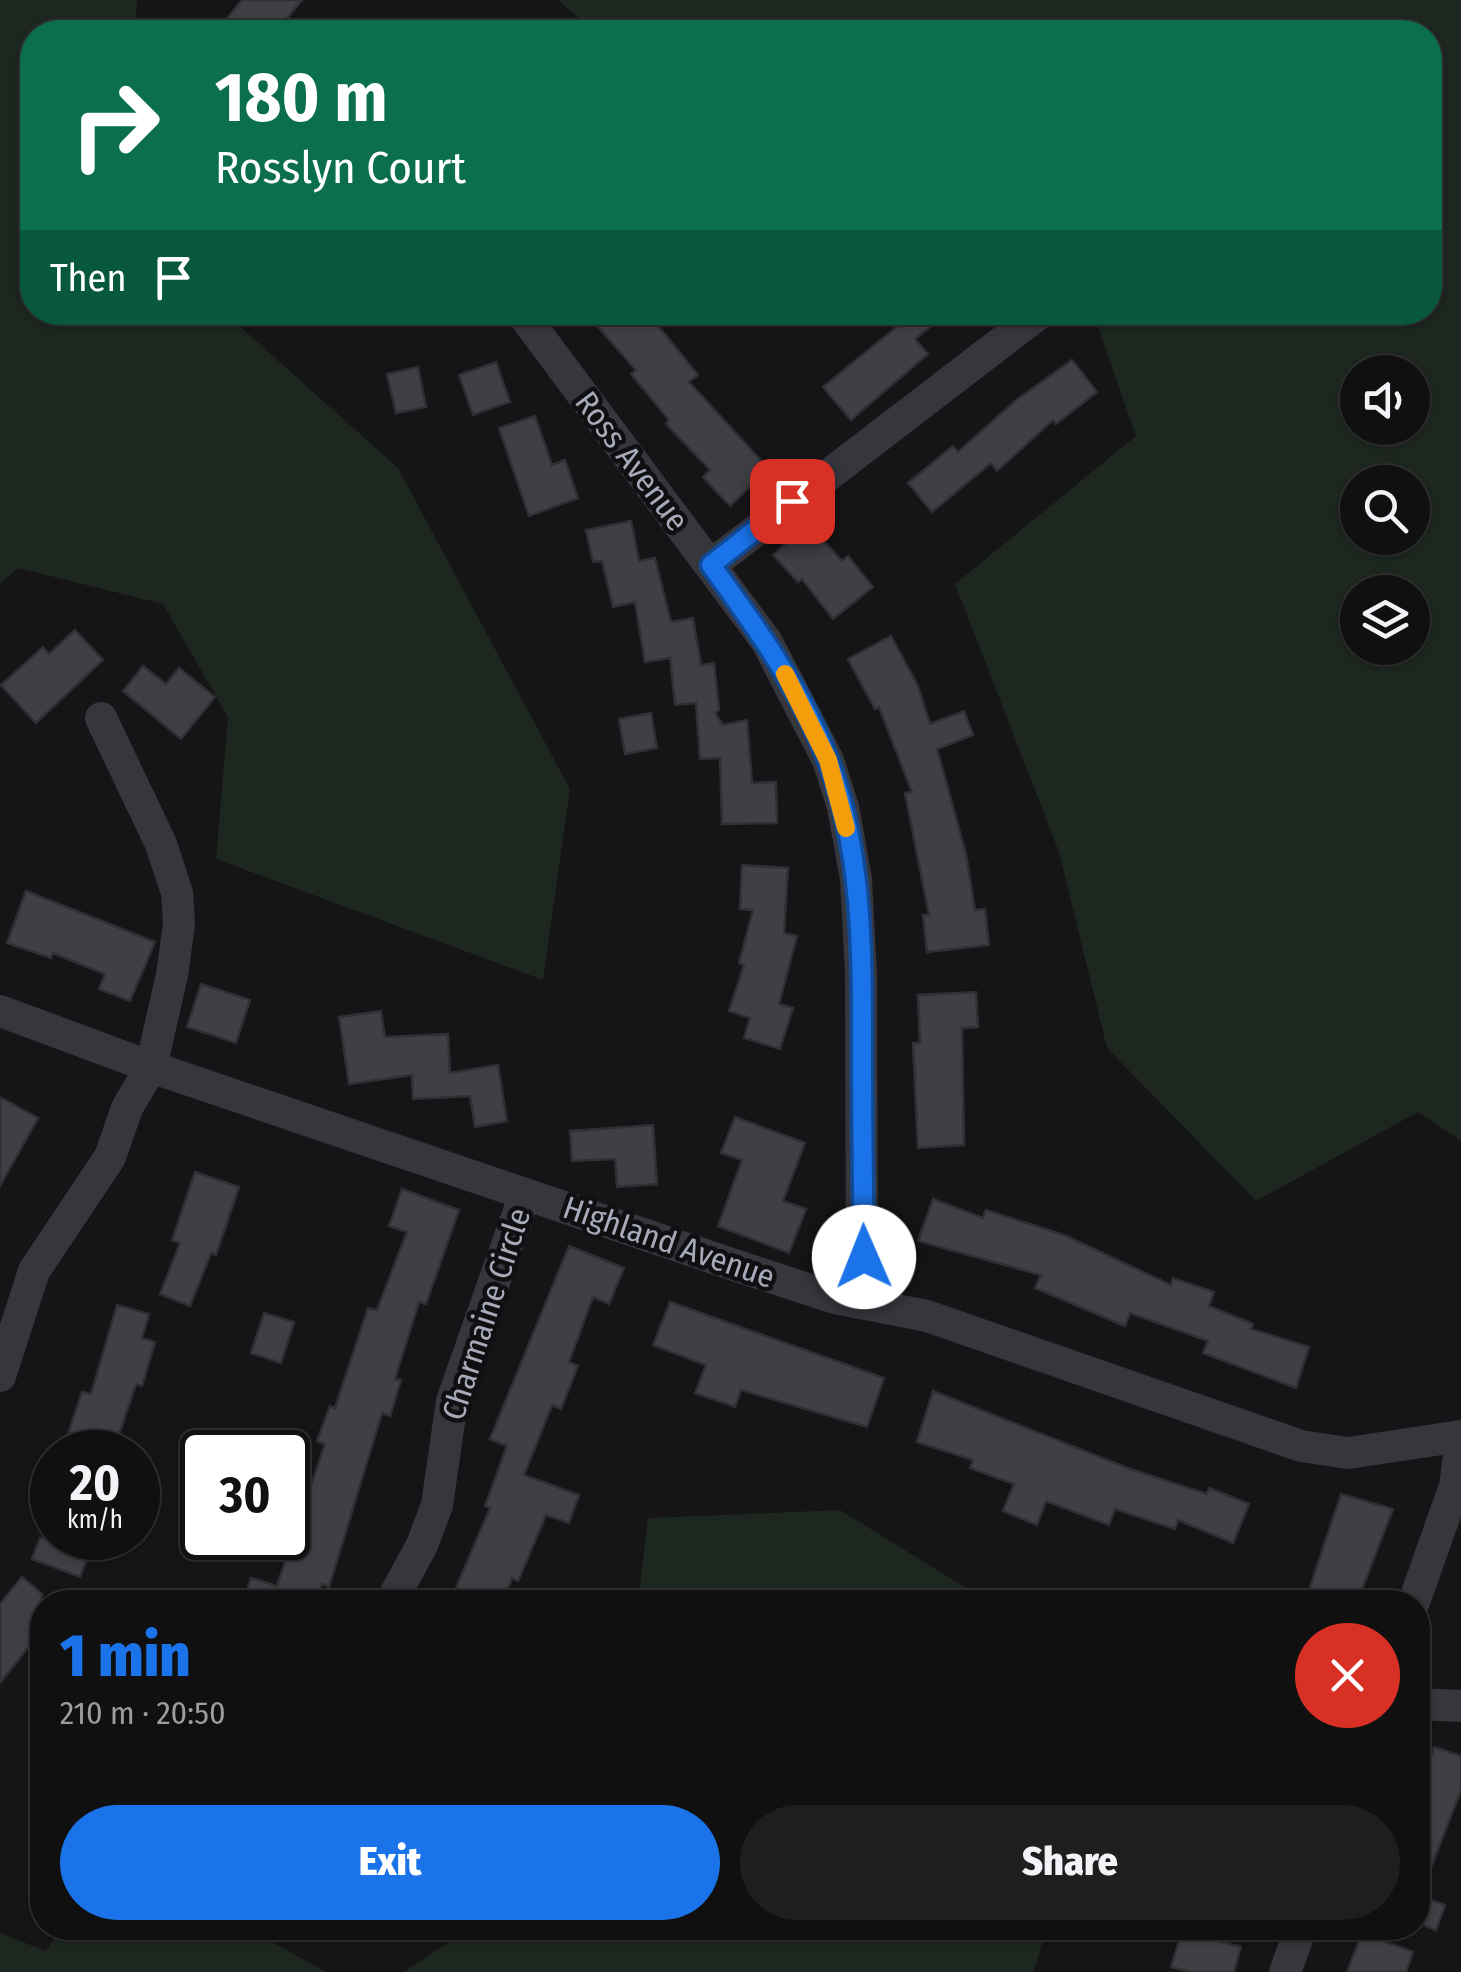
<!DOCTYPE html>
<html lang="en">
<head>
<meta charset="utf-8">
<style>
  :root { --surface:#101011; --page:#1e1e1f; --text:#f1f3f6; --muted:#9c9d9f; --line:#303031; --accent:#1a73e8 }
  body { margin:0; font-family:"Fira Sans Condensed",sans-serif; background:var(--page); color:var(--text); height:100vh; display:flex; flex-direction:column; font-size:38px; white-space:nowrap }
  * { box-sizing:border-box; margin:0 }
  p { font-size:32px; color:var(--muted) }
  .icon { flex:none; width:55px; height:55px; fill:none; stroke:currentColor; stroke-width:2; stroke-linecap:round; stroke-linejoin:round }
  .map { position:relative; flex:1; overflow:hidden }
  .drawer { position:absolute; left:30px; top:1590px; width:1400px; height:350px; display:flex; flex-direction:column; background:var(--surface); border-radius:40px; box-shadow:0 2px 8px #0004,0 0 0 2px var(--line) }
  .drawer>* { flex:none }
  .top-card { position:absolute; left:20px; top:20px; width:1422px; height:305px; border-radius:40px; box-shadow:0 2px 8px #0004,0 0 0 2px var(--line); background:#0b6e4f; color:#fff; overflow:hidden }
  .buttons { position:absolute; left:1340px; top:355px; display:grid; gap:20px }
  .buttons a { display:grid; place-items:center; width:90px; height:90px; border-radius:50%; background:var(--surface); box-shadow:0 2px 8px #0004,0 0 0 2px var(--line); font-size:50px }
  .speed { position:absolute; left:30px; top:1430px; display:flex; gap:20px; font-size:50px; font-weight:700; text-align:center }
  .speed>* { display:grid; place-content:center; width:130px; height:130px; border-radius:50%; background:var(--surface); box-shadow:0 2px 8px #0004,0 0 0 2px var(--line); line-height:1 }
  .speed small { font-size:25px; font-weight:400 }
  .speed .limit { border:5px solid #111; border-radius:15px; background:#fff; color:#111 }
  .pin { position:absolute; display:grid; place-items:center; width:85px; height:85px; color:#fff; margin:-42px; border-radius:20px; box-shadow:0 5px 15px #0006 }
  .me { position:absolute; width:110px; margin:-55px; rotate:359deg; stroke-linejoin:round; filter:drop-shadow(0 0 8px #0008) }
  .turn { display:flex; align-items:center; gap:35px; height:210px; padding:0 30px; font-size:45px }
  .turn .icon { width:130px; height:130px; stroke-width:2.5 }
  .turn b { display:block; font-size:70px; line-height:85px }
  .then { display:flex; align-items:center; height:95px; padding:0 30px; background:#0003; gap:20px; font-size:38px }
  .round { display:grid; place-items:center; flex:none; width:105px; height:105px; border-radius:52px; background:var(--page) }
  .head { display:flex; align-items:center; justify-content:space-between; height:170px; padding:0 30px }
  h1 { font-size:60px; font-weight:800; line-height:75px; color:var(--accent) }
  .action { display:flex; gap:20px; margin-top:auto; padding:20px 30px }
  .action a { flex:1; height:115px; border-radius:60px; background:var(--accent); color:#fff; font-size:40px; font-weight:800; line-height:115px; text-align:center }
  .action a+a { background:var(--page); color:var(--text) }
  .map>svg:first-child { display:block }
  .green { fill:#1d261f; fill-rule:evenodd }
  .building { fill:#3f3f45; stroke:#2f2f34; stroke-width:2.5 }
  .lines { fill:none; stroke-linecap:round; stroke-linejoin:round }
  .minor { stroke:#36363d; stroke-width:32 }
  .route-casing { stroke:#114b97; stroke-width:25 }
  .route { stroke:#1a73e8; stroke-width:18 }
  .slow { stroke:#f59e0b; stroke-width:18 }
  .labels { text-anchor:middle; stroke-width:9; stroke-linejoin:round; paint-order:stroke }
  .street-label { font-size:32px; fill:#a6aab9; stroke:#101012 }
</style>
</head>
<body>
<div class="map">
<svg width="1461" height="1972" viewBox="0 0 1461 1972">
  <rect width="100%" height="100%" fill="#151517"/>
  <path class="green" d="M 0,0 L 137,0 L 135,32 L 32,32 L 32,312 L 225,313 L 398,468 L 570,789 L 543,980 L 216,859 L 228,717 L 163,604 L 18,568 L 0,584 Z
    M 558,0 L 1461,0 L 1461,1141 L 1418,1112 L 1256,1201 L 1107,1048 L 1059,852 L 955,584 L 1136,436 L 1093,313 L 1430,312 L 1430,32 L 596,32 ZM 1412,372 L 1412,428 L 1358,428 L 1358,372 ZM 1412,482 L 1412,538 L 1358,538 L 1358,482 ZM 1412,592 L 1412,648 L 1358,648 L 1358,592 Z
    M 840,1510 L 989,1602 L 638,1602 L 648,1518 Z
    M 61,1928 L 247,1928 L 326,1972 L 0,1972 L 0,1933 L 46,1951 Z
    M 469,1928 L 1048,1928 L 1033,1972 L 404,1972 Z"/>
  <path class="building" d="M 242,0 L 302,0 L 288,17 L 312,32 L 216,32 Z
    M 612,312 L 647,312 L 698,375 L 689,382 L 769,469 L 730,506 L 703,477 L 710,470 L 666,424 L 669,420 L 631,374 L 636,370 L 597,326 Z
    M 915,312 L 949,312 L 915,339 L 928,354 L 851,420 L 823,387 Z
    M 1072,360 L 1097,392 L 1056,424 L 1053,420 L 997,471 L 991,463 L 932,512 L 908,483 L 953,446 L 958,452 L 1015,401 Z
    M 496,362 L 510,402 L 473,415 L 459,375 Z
    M 418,367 L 426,407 L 396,413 L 387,374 Z
    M 535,416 L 552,465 L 565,460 L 578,498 L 529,516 L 499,428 Z
    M 631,521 L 639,561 L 655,558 L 671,622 L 693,618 L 701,665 L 714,663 L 719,710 L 715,713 L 723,725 L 747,720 L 752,783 L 776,782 L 777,823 L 722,824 L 720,758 L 700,759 L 696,703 L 675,705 L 670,658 L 645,662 L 635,602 L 613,607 L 602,561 L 593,562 L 586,530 Z
    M 808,523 L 842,561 L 848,556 L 873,587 L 833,619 L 802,579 L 798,582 L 773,555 Z
    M 75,630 L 103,660 L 36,723 L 1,685 L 43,647 L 49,654 Z
    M 891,636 L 918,686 L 930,724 L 964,711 L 973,735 L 937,749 L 966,854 L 975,910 L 985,909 L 989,945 L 927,952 L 923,915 L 929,915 L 905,793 L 912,792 L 879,707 L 875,709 L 848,659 Z
    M 143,666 L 166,684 L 179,668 L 215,697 L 181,739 L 123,691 Z
    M 651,713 L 657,748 L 625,754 L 619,719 Z
    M 742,865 L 788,868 L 784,933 L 797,936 L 779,1004 L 793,1008 L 780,1049 L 744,1038 L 750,1018 L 729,1011 L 744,965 L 739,963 L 753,910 L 740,909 Z
    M 26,891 L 155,942 L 130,1001 L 99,989 L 105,974 L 53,953 L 51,958 L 7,943 Z
    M 201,984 L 250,1000 L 236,1043 L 187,1027 Z
    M 976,992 L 978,1027 L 962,1028 L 964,1145 L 918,1148 L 913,1043 L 920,1043 L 918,995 Z
    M 381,1011 L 385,1037 L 448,1034 L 450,1073 L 498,1065 L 507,1121 L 475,1127 L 470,1096 L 413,1099 L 412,1075 L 349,1084 L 339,1017 Z
    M 0,1097 L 38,1118 L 0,1186 Z
    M 735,1117 L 805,1143 L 783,1201 L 806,1209 L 789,1253 L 718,1226 L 742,1160 L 721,1153 Z
    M 653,1125 L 657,1184 L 617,1187 L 615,1159 L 572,1161 L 570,1131 Z
    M 195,1172 L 239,1187 L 216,1255 L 211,1253 L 190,1306 L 160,1294 L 180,1243 L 172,1240 Z
    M 402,1189 L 459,1210 L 426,1304 L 419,1302 L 395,1379 L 401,1380 L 390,1416 L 382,1413 L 329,1587 L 322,1584 L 316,1602 L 243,1602 L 251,1578 L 277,1586 L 325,1444 L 317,1441 L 330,1406 L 335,1408 L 368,1308 L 377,1310 L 407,1232 L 389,1226 Z
    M 933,1199 L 983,1218 L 986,1210 L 1064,1235 L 1171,1285 L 1173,1278 L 1214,1292 L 1209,1306 L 1253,1324 L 1251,1329 L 1309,1347 L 1296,1388 L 1203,1353 L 1208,1341 L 1130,1313 L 1125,1326 L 1035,1288 L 1041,1275 L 918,1241 Z
    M 569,1246 L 624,1268 L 609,1304 L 593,1297 L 569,1362 L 578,1366 L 561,1409 L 552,1405 L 524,1475 L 579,1495 L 569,1523 L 546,1515 L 518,1581 L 512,1578 L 503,1602 L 450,1602 L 490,1508 L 485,1506 L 507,1446 L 490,1439 Z
    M 670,1302 L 884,1378 L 867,1427 L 741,1390 L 735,1407 L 695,1393 L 706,1365 L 653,1345 Z
    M 117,1305 L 149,1314 L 142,1338 L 155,1342 L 142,1386 L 136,1384 L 113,1452 L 62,1452 L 82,1392 L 91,1394 Z
    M 264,1313 L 294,1322 L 281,1363 L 251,1353 Z
    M 933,1391 L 1130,1469 L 1207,1494 L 1209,1488 L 1249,1504 L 1233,1543 L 1178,1520 L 1175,1529 L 1115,1509 L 1109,1525 L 1046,1501 L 1037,1525 L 1003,1511 L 1014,1484 L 970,1468 L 973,1460 L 917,1442 Z
    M 1341,1494 L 1393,1509 L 1357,1602 L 1336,1602 L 1308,1593 Z
    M 40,1538 L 95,1538 L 80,1577 L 32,1559 Z
    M 22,1577 L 42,1594 L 42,1630 L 0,1683 L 0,1604 Z
    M 1434,1747 L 1461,1756 L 1461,1790 L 1420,1896 L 1445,1905 L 1436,1930 L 1418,1923 L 1418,1795 Z
    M 1182,1931 L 1241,1947 L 1234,1972 L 1191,1972 L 1171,1967 Z
    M 1362,1933 L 1413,1952 L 1406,1972 L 1347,1972 Z"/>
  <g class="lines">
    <path class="minor" d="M 521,312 L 767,642 L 828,760 L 843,807 L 856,879 L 861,974 L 862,1303
      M 711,565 L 1041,312
      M 0,1011 L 151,1067 L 734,1265 L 835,1298 L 927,1316 L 1301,1446 L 1348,1453 L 1461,1436
      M 0,1376 L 34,1271 L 110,1157 L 127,1108 L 151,1067 L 172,975 L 179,924 L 177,893 L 161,844 L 101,718
      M 391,1602 L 422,1545 L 437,1505 L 452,1401 L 525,1194
      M 1414,1602 L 1455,1486 L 1461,1442
      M 1418,1704 L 1461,1706
      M 1285,1972 L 1301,1928"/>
  </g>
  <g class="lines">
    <g class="route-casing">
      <path id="route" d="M 792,501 L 711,565 C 756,627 800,688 828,760 C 864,854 862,960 862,1060 C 862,1125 863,1191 864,1257"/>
    </g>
    <use href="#route" class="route"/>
    <path class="slow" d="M 785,674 L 828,760 L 846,828"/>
  </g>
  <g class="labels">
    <g class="street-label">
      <text transform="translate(632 461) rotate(53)" y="11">Ross Avenue</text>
      <text transform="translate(669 1242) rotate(19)" y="11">Highland Avenue</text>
      <text transform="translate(486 1314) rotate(-72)" y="11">Charmaine Circle</text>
    </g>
  </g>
</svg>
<div class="buttons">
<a><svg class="icon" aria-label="sound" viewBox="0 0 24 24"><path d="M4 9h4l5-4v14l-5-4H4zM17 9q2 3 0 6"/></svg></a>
<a><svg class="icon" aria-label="search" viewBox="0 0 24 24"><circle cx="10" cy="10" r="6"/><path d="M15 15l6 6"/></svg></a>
<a><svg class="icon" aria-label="layers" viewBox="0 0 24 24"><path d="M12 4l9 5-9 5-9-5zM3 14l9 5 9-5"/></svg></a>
</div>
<div class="speed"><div>20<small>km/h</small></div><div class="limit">30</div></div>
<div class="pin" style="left:792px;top:501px;background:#d93025"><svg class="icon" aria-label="arrive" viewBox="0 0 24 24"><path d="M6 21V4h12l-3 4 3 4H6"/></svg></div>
<svg class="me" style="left:864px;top:1257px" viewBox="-20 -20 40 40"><circle r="19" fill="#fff"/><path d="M0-13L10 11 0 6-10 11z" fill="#1a73e8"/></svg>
<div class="top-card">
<div class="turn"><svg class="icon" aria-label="right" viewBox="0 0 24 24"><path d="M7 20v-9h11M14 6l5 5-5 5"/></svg><div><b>180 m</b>Rosslyn Court</div></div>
<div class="then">Then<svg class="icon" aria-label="arrive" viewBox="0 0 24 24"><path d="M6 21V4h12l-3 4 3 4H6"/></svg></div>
</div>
<section class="drawer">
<div class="head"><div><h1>1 min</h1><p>210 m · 20:50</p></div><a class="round" style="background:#d93025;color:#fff"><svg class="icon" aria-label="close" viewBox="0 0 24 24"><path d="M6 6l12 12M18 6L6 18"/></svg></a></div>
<div class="action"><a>Exit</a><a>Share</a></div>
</section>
</div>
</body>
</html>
